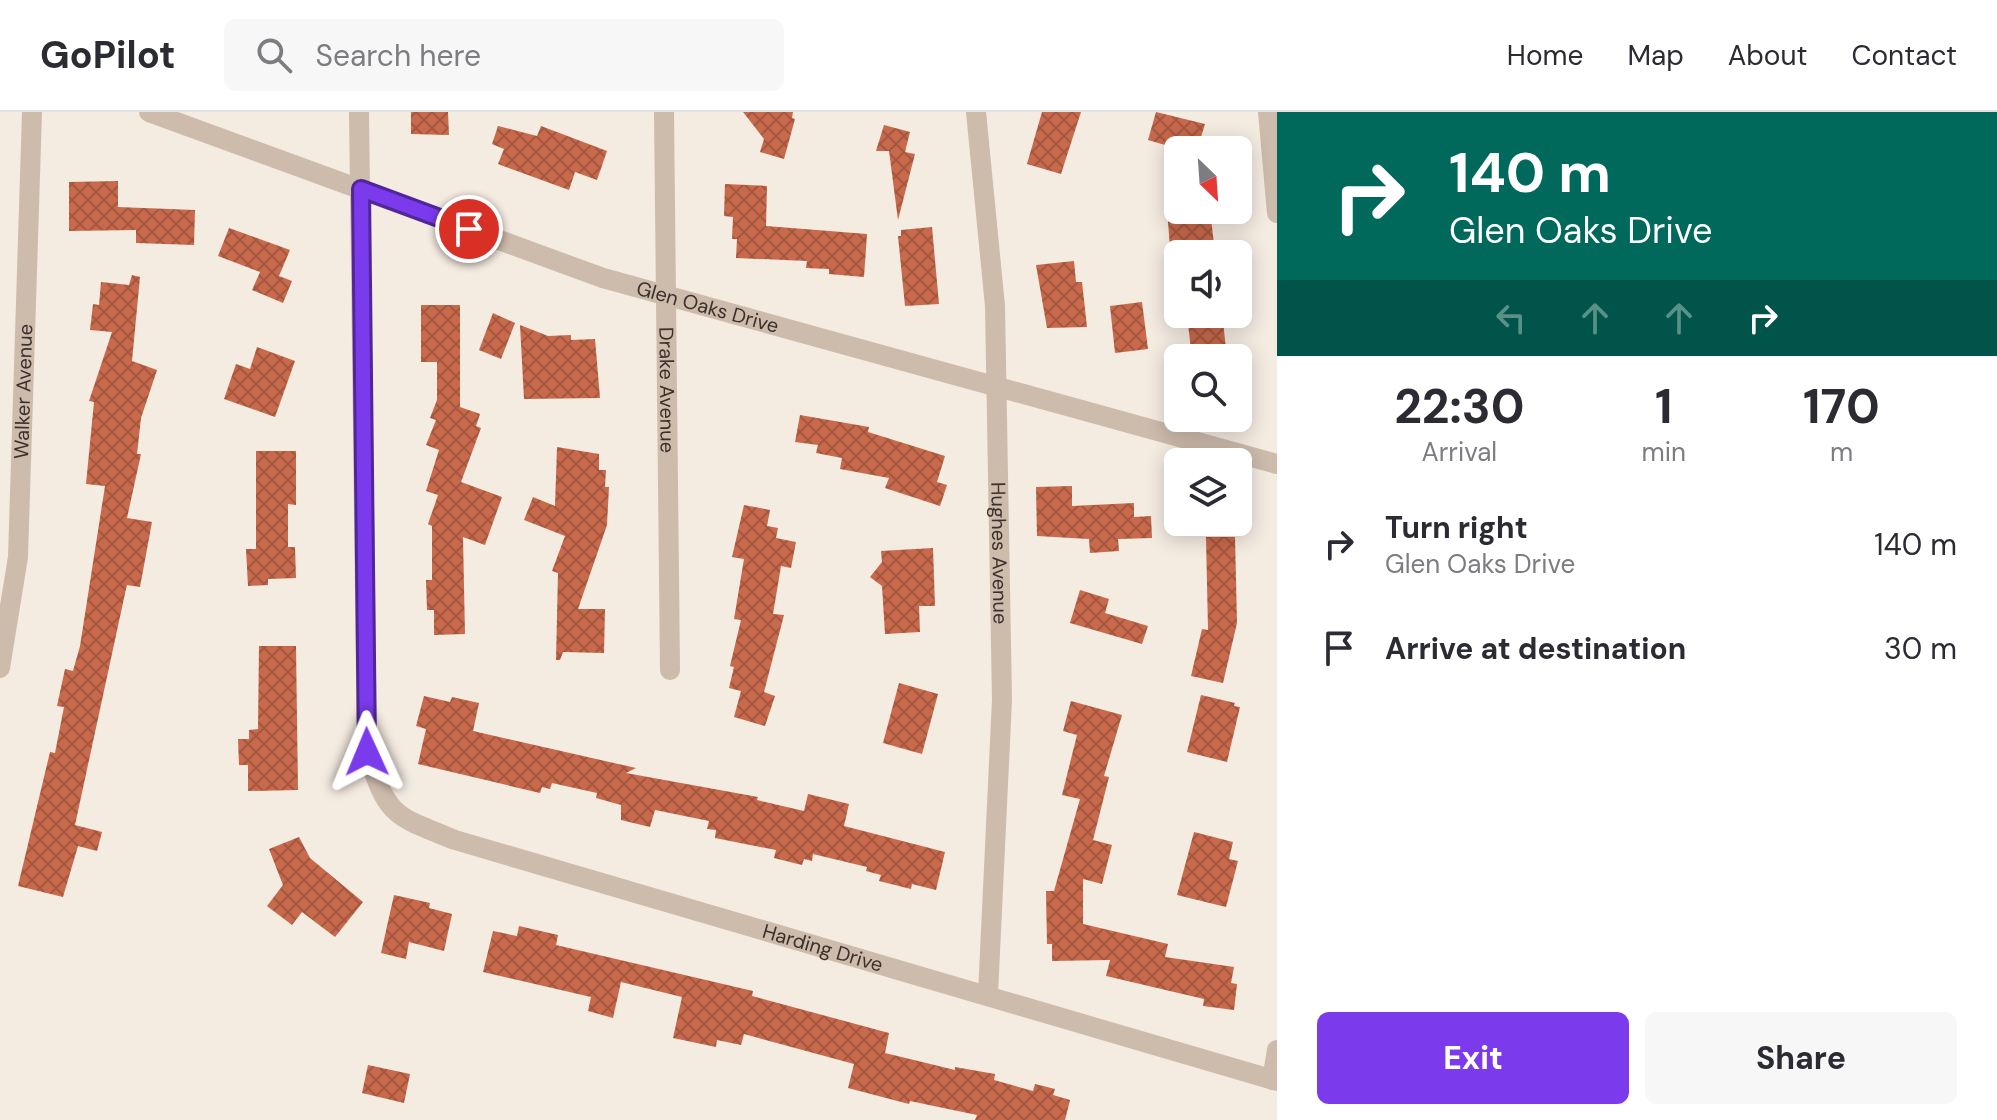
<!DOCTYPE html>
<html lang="en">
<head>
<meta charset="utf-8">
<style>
  :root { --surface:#fff; --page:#f7f7f7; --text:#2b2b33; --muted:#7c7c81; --line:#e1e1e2; --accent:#7c3aed }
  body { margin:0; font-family:"DM Sans",sans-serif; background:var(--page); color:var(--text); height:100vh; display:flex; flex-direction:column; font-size:30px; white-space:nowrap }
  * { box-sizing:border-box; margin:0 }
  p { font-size:26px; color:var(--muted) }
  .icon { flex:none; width:44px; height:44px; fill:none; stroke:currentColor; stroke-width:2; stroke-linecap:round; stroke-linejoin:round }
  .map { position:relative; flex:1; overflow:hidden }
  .drawer { display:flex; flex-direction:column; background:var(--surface); width:720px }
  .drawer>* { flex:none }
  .top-card { background:#00695c; color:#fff; overflow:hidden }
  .needle { width:52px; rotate:155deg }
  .fabs { position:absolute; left:1164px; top:24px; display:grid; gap:16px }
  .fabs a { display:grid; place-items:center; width:88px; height:88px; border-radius:12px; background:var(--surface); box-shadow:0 4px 20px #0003; font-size:40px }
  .pin { position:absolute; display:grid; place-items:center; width:68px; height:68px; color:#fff; margin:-34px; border:4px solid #fff; border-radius:50%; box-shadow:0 2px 8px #0007 }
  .me { position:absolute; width:88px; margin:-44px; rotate:359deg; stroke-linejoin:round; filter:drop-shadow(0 0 6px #0008) }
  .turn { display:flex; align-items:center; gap:28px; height:168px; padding:0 40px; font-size:36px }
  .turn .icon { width:104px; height:104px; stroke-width:2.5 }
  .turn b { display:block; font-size:56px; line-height:68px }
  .lanes { display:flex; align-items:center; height:76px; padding:0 40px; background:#0003; justify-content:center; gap:40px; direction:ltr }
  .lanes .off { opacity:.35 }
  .eta { display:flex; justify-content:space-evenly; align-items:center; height:136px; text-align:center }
  .eta b { font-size:48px; font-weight:700; line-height:56px }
  .button { display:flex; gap:16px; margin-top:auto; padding:16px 40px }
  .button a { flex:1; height:92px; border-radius:12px; background:var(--accent); color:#fff; font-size:32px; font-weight:700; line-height:92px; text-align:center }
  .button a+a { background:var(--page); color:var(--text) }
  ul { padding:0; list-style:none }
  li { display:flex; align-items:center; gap:24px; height:104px; padding:0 40px }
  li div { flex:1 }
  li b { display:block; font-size:30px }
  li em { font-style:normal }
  header { display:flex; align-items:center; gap:48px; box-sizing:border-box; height:112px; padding:0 40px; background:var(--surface); border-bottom:2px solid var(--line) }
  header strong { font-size:38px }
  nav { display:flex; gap:44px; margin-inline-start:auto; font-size:28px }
  .search { width:560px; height:72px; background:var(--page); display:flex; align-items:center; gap:20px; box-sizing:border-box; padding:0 28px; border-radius:12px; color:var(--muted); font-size:30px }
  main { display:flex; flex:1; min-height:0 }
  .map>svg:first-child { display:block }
  .building { fill:url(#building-cross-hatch) }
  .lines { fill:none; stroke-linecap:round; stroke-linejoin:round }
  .minor { stroke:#cdbbac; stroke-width:20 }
  .route-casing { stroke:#51269a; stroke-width:20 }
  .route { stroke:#7c3aed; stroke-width:14 }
  .labels { text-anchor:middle; stroke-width:6; stroke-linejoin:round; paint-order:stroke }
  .street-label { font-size:20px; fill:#3b302b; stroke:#fbf5ee }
</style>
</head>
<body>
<header>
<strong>GoPilot</strong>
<div class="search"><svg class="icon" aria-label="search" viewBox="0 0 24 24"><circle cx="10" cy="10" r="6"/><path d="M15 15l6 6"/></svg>Search here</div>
<nav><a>Home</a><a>Map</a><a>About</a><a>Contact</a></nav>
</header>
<main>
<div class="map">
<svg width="1277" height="1008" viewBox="0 0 1277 1008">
  <defs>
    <pattern id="building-cross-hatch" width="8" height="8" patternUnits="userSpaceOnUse" patternTransform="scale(2)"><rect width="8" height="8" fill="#c8694b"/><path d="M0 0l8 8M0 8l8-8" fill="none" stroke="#a4573f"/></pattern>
  </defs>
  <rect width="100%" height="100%" fill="#f4ebe1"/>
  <path class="building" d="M 411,0 L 448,0 L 449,23 L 411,22 Z
    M 743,0 L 793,0 L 792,6 L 795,7 L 784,47 L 760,40 L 764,27 Z
    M 1042,0 L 1081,0 L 1061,62 L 1027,52 Z
    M 1156,0 L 1205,12 L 1197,38 L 1182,38 L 1148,28 Z
    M 884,13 L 910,20 L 905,40 L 915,42 L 898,108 L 889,39 L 876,39 Z
    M 498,14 L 537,24 L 541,14 L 607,39 L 597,68 L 575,60 L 569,78 L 498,52 L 504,37 L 492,32 Z
    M 118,69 L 118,95 L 195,98 L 194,133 L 136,131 L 136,118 L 69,119 L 69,70 Z
    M 725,72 L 767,74 L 766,114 L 867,122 L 864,165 L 829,162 L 829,157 L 806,156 L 807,149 L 736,146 L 737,127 L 732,127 L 733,105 L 724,104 Z
    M 1167,98 L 1210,98 L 1214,132 L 1207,133 L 1207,142 L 1176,142 L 1175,135 L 1170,135 Z
    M 932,115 L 939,192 L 905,194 L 898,124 L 901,124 L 901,118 Z
    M 229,116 L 290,138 L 279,164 L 292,169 L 283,191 L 252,178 L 260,160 L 218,144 Z
    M 1074,149 L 1076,170 L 1082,170 L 1087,215 L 1047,216 L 1036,153 Z
    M 132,163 L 140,165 L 132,249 L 157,258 L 141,306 L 137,342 L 141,342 L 127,406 L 152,410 L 140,475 L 127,473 L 126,477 L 75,713 L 102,720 L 97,739 L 78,734 L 63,785 L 18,774 L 50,640 L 55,641 L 64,595 L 57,594 L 65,557 L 73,559 L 80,534 L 105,374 L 86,372 L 94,290 L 89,289 L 112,220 L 90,218 L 93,192 L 99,193 L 101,170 L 129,173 Z
    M 1142,190 L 1148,237 L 1115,241 L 1110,194 Z
    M 421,193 L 460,193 L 460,295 L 480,302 L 476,314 L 481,316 L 461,370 L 502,385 L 485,433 L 463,425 L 465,522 L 434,523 L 434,498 L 427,498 L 426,468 L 432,468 L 432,414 L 428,412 L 438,383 L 426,379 L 439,338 L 426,333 L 436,308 L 430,306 L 437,288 L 437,250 L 421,250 Z
    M 493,201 L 515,211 L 501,247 L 479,238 Z
    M 1223,209 L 1227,246 L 1192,246 L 1188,212 Z
    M 520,213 L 548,224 L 571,223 L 571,228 L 595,227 L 600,286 L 524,287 Z
    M 257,235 L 295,249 L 275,305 L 224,287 L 236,252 L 250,257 Z
    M 800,303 L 869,315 L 868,320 L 945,344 L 937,370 L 947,373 L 940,394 L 885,376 L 889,366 L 840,357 L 842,346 L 816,341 L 818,333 L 795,330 Z
    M 557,335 L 599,342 L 599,358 L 606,358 L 605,375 L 609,375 L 607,413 L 578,497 L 605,497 L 604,541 L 563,540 L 560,548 L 556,548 L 558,461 L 552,459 L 565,424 L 524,408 L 533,385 L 555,394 Z
    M 256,339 L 296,339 L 296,393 L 288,392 L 288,435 L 295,435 L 296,466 L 268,467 L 268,473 L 248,474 L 246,437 L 256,437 Z
    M 1072,374 L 1072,394 L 1134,391 L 1134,405 L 1151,404 L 1152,426 L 1118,427 L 1119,439 L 1090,441 L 1089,427 L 1037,424 L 1036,375 Z
    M 744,393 L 770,398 L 767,414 L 778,416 L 776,426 L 796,430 L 791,456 L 781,454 L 773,502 L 784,503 L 764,580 L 775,584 L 765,614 L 734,605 L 741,579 L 729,576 L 734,555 L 730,554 L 741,508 L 734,507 L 744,447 L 732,445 Z
    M 1206,425 L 1235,425 L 1237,511 L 1223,571 L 1191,564 L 1202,517 L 1208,518 Z
    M 933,436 L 935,494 L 919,494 L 920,520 L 885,522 L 882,474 L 870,465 L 882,450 L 881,439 Z
    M 1080,478 L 1109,487 L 1105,501 L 1148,514 L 1142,532 L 1070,511 Z
    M 259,534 L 296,534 L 298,678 L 248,679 L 248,653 L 239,653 L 238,627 L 249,627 L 249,618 L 258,617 Z
    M 899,571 L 938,582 L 922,642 L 883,631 Z
    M 1201,583 L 1235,591 L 1234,594 L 1240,595 L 1227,650 L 1187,640 Z
    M 424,584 L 450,590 L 452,585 L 479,591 L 473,619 L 636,656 L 626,661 L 758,685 L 757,688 L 804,699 L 808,682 L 849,692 L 844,714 L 945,740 L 936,778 L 912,772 L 911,777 L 879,769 L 881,763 L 866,759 L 867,755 L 813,742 L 812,749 L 804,747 L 802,753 L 774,746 L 776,738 L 715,726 L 716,718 L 707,717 L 709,709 L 655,698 L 650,715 L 621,708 L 621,693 L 596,686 L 597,681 L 552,671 L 550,677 L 542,675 L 540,681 L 418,652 L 426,617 L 416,614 Z
    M 1071,589 L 1122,603 L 1104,664 L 1109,665 L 1093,728 L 1112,733 L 1102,772 L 1083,767 L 1083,812 L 1168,832 L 1165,845 L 1234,855 L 1231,871 L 1237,872 L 1234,898 L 1203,894 L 1204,887 L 1106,864 L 1110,848 L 1052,849 L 1052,832 L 1047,832 L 1046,779 L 1054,779 L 1080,687 L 1062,683 L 1077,623 L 1063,619 Z
    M 1194,720 L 1233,730 L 1229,747 L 1238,749 L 1226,795 L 1177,783 Z
    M 299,725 L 310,746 L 363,790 L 335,825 L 302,800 L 292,813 L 267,794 L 283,773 L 269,737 Z
    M 394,783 L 430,791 L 429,796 L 452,802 L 444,839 L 409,830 L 406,847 L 381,841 Z
    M 519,814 L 558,823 L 556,833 L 753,879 L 752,884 L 889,921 L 885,941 L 955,958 L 955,955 L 995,962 L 994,968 L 1033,979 L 1035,972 L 1055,977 L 1053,983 L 1070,988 L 1065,1008 L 975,1008 L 977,1003 L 910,989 L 909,992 L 848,976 L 854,952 L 744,922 L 741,933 L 717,928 L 716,935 L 673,926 L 682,885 L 621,870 L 613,906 L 588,899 L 591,885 L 483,860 L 493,819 L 517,824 Z
    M 368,953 L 410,962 L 404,991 L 362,981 Z"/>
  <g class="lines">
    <g class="minor">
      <path id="s1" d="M 149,0 L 603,166 L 1277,352"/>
      <path id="s2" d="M 359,0 L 367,640 C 388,705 393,703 455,728 L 1277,969"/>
      <path id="s3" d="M 664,0 L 670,558"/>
      <path id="s4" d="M 976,0 L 995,194 L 1002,588 L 988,882"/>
      <path d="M 1268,0 L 1277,101"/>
      <path id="s5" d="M 0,556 L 18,445 L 32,0"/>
      <path d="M 1272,968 L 1277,938"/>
    </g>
  </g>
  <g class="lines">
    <g class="route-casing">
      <path id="route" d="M 367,640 L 361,77 L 469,117"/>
    </g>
    <use href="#route" class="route"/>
  </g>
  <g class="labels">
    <g class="street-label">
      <text dy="7" stroke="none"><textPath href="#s1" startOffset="592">Glen Oaks Drive</textPath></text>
      <text dy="7" stroke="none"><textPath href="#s5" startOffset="278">Walker Avenue</textPath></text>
      <text dy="7" stroke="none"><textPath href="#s3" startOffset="278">Drake Avenue</textPath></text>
      <text dy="7" stroke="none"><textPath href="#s4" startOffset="442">Hughes Avenue</textPath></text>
      <text dy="7" stroke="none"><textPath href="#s2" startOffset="1156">Harding Drive</textPath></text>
    </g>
  </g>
</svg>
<div class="fabs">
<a><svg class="needle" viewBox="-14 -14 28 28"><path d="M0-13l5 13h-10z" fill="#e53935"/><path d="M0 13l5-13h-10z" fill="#7c7c81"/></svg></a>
<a><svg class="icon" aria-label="sound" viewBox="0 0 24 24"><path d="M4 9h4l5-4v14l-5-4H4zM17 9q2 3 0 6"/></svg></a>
<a><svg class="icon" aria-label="search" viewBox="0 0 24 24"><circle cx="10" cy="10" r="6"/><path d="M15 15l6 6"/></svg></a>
<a><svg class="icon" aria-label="layers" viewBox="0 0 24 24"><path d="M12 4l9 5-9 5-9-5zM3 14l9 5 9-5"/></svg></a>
</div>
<div class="pin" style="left:469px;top:117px;background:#d93025"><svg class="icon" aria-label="arrive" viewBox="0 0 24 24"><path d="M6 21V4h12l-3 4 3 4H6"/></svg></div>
<svg class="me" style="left:367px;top:640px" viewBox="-20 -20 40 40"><path d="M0-17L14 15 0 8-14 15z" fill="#7c3aed" stroke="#fff" stroke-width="4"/></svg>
</div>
<section class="drawer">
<div class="top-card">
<div class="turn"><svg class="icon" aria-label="right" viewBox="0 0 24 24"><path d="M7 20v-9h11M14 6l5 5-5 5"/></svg><div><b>140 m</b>Glen Oaks Drive</div></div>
<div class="lanes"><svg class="icon off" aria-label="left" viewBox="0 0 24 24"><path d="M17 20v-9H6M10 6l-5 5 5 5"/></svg><svg class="icon off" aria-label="ahead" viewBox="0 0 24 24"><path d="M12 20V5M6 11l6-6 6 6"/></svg><svg class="icon off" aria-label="ahead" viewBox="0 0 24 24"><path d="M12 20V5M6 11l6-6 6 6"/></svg><svg class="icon" aria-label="right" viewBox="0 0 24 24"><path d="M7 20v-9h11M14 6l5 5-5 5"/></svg></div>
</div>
<div class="eta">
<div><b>22:30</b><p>Arrival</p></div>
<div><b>1</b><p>min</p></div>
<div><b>170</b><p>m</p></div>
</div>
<ul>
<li><svg class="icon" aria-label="right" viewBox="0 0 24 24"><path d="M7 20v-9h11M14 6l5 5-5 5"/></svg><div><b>Turn right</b><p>Glen Oaks Drive</p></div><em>140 m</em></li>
<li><svg class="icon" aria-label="arrive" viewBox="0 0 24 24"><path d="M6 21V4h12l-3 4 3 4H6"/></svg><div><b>Arrive at destination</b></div><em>30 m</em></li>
</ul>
<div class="button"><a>Exit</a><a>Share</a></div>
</section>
</main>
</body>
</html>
